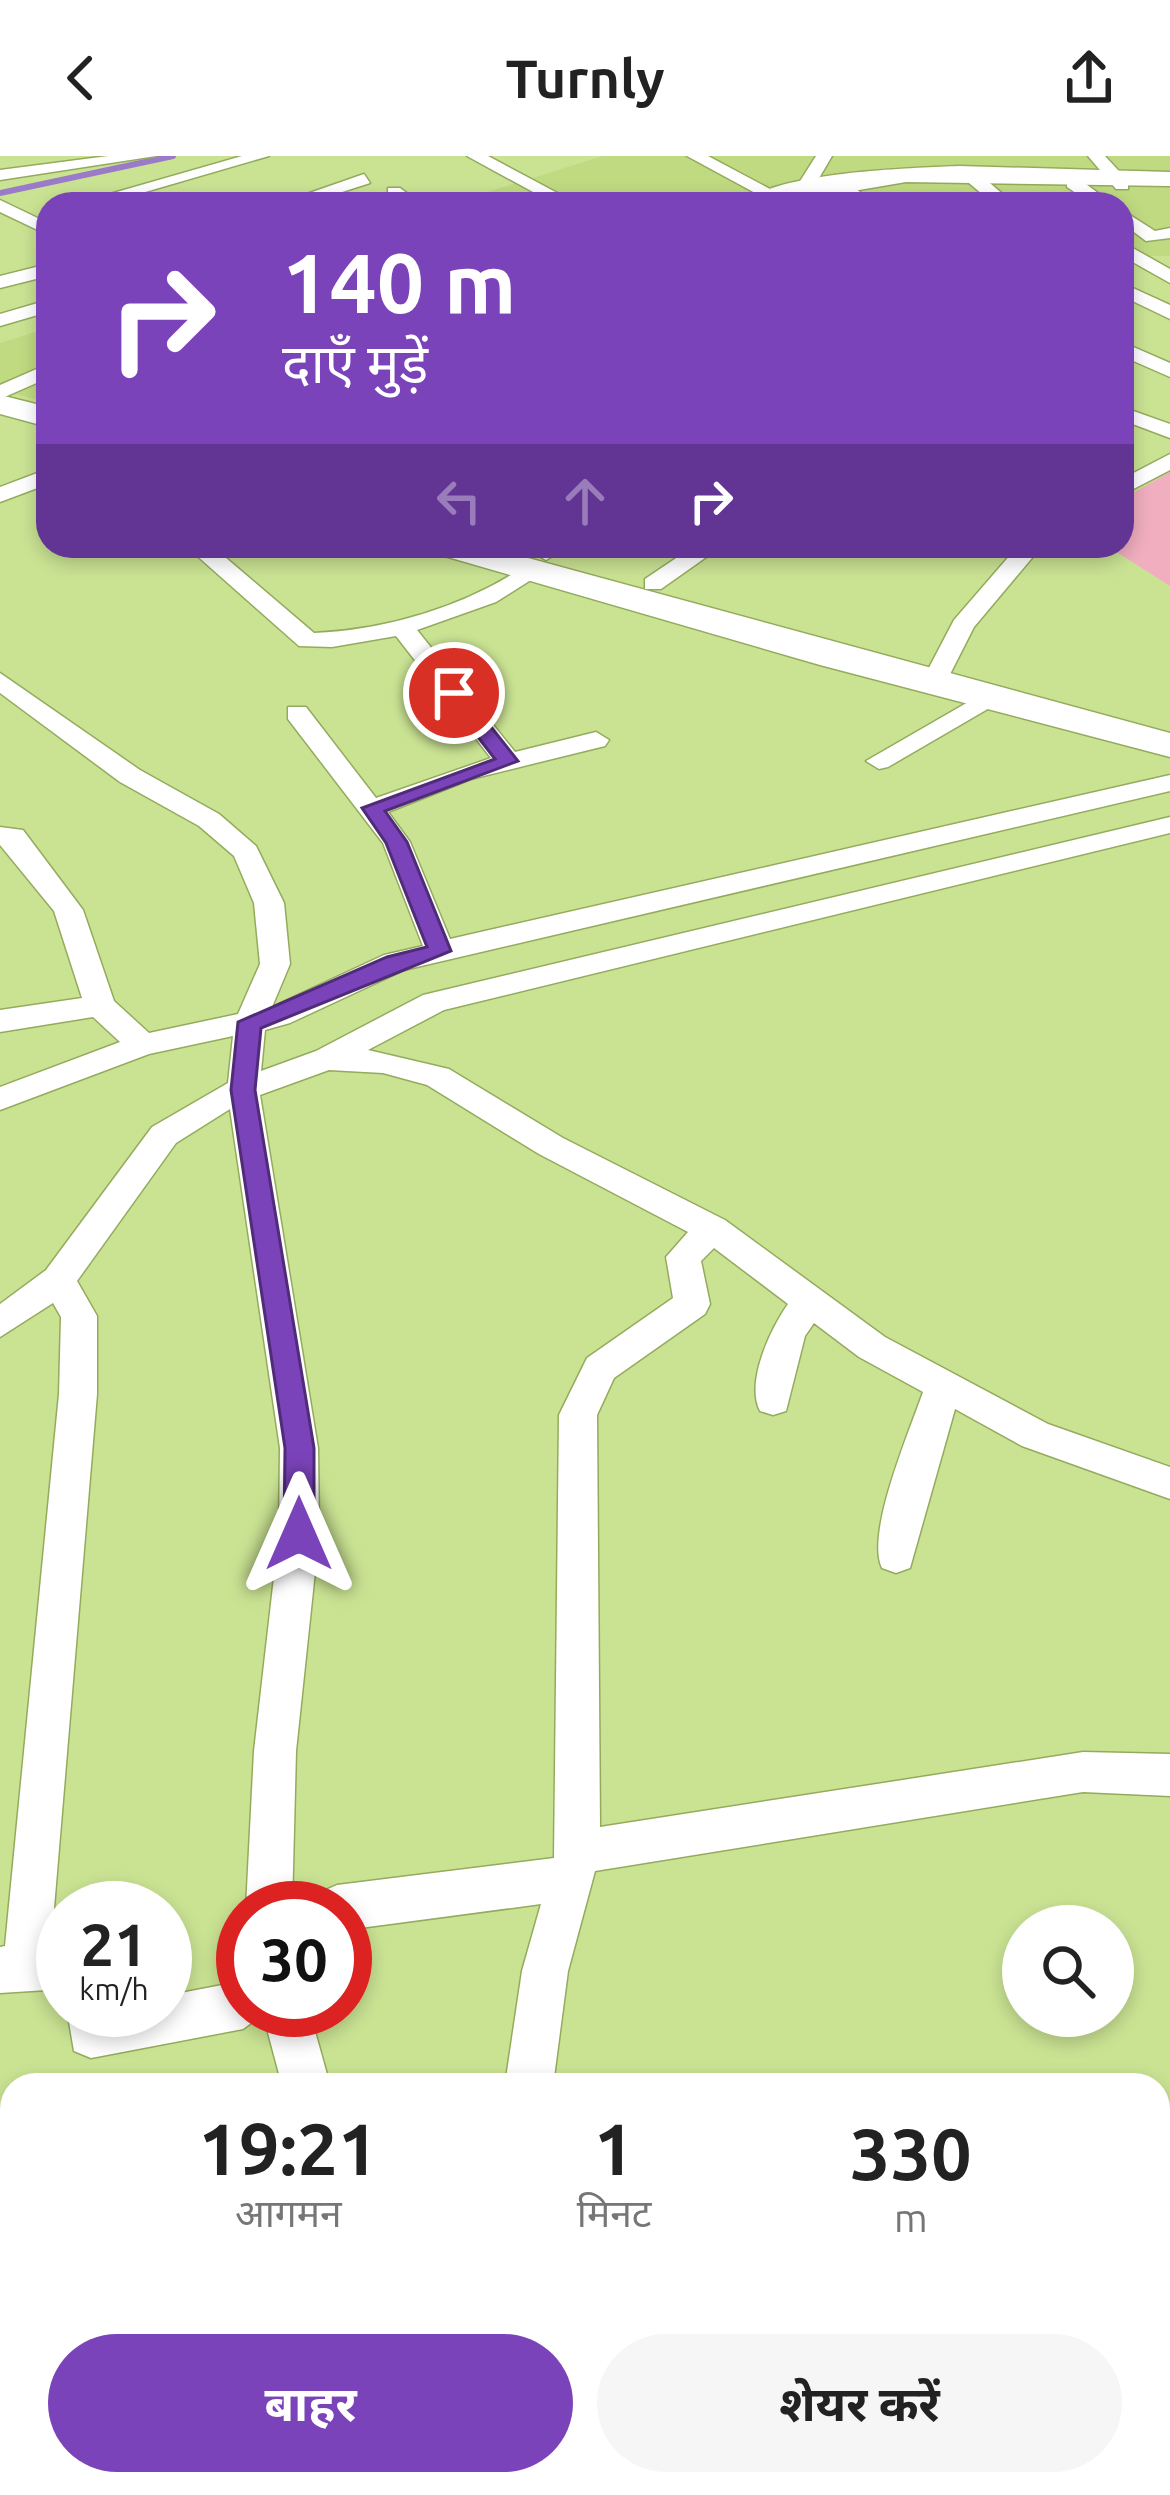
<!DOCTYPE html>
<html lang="hi">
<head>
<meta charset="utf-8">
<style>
  :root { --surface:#fff; --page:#f6f6f6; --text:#222; --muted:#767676; --accent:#7b43b9 }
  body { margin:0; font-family:Ubuntu,"Noto Sans Devanagari",sans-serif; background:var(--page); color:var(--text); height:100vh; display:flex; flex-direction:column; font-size:45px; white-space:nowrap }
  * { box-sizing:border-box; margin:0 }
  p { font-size:39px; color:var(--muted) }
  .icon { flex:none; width:66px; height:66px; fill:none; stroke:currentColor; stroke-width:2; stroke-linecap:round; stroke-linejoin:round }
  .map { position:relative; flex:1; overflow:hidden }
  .side { position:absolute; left:0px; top:1917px; width:1170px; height:423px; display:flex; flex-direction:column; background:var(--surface); border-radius:36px 36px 0 0; box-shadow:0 6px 18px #0003 }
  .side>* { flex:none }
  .hud { position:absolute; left:36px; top:36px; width:1098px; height:366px; border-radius:36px; box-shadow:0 6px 18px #0003; background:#7b43b9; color:#fff; overflow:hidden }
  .fabs { position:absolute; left:1002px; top:1749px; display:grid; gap:24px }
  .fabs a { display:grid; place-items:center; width:132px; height:132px; border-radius:50%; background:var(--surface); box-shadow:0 6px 18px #0003; font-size:60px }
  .speed { position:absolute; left:36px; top:1725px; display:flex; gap:24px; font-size:60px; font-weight:700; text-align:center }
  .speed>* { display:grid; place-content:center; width:156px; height:156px; border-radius:50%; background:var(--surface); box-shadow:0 6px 18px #0003; line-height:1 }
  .speed small { font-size:30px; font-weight:400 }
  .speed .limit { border:18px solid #d22; background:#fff; color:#111 }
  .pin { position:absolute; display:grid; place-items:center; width:102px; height:102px; color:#fff; margin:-51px; border:6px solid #fff; border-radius:50%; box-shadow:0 3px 12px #0007 }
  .me { position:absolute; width:132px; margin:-66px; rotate:0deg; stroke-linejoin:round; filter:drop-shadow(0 0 9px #0008) }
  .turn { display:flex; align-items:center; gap:42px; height:252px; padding:0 48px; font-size:54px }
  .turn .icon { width:156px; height:156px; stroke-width:2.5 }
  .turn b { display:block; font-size:84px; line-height:102px }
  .lanes { display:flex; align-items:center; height:114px; padding:0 48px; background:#0003; justify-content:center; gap:60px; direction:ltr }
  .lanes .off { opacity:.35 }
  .eta { display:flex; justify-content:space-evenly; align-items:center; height:204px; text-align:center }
  .eta b { font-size:72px; font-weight:700; line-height:84px }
  .primary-button { display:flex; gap:24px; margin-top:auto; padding:24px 48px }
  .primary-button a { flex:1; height:138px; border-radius:72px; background:var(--accent); color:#fff; font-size:48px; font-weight:700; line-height:138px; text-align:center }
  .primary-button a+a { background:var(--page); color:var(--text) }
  header { display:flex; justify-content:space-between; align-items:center; height:156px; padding:0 48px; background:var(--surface); font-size:54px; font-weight:700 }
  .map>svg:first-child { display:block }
  .built { fill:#c0da82 }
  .green { fill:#f0aebf }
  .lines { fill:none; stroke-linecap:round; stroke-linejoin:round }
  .stream { stroke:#9b7ac9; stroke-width:6 }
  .street-casing { stroke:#94ab5d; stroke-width:3 }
  .secondary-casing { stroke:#94ab5d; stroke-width:3 }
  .primary-casing { stroke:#94ab5d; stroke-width:3 }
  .street { fill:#fff; fill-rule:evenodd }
  .secondary { fill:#fff; fill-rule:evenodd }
  .primary { fill:#fff; fill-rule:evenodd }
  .route { fill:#7b43b9; stroke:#502c78; stroke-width:3 }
</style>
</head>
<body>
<header><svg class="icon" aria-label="back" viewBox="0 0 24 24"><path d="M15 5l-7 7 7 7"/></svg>Turnly<svg class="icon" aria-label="share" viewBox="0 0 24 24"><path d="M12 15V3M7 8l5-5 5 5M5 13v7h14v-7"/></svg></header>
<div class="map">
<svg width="1170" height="2339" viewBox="0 0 1170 2339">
  <rect width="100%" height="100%" fill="#cae393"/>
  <path class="built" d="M 603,0 L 1170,0 L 1170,100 L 1122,100 L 1122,48 L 449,48 Z
    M 48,172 L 48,247 L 0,234 L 0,187 Z"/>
  <path class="green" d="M 1170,316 L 1170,430 L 1107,390 L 1122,390 L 1122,343 Z"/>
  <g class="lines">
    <path class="stream" d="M 0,37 L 173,0"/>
    <g class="street-casing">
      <path id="street" d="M 108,0 L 156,0 L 0,24 L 0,14 Z
        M 242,0 L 269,0 L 104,48 L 75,48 Z
        M 467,0 L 488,0 L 578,48 L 555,48 Z
        M 687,0 L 708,0 L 783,40 L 768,44 Z
        M 816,0 L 832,0 L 815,29 L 823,36 L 814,41 L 797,30 Z
        M 1088,0 L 1105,0 L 1128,25 L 1128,33 L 1116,33 Z
        M 963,14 L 975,14 L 1014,48 L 994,48 L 963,22 Z
        M 364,18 L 370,27 L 305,48 L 278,48 Z
        M 835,19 L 841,20 L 874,48 L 854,48 L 826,24 Z
        M 1067,23 L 1079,23 L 1113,48 L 1092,48 L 1067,31 Z
        M 388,32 L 400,32 L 421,48 L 400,48 L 388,40 Z
        M 0,44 L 48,67 L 48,79 L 0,56 Z
        M 1122,54 L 1155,75 L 1170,72 L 1170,82 L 1146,85 L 1122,67 Z
        M 1122,86 L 1170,113 L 1170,127 L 1122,100 Z
        M 48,108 L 48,120 L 0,132 L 0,120 Z
        M 1122,127 L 1170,149 L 1170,163 L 1122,140 Z
        M 48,144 L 48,156 L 0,170 L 0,158 Z
        M 1122,186 L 1170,207 L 1170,221 L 1122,200 Z
        M 48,208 L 48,222 L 0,243 L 0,229 Z
        M 1122,251 L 1170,268 L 1170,282 L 1122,264 Z
        M 1170,298 L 1170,314 L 1122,339 L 1122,323 Z
        M 48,313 L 48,328 L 0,346 L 0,331 Z
        M 186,390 L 212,390 L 314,477 C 386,474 464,451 525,410 L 545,415 L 496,446 L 417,474 L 515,596 L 596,576 L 609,584 L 605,590 L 471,623 L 388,656 L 410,686 L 450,783 L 1170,619 L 1170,635 L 404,814 L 290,867 L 265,874 L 261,915 L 316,895 L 423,839 L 1170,661 L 1170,677 L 444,854 L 368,894 L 449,913 L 563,982 L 725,1064 L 885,1181 L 1048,1268 L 1170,1311 L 1170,1343 L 1022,1290 L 955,1253 L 910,1412 L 896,1417 L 882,1412 C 865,1378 910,1274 923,1236 L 859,1201 L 814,1167 L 805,1180 L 786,1255 L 773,1259 L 760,1255 C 745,1226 771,1172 788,1148 L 714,1092 L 701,1105 L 710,1148 L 705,1158 L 614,1222 L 597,1259 L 600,1671 L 1083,1596 L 1170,1598 L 1170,1640 L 1083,1636 L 595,1715 L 568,1815 L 553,1929 L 505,1929 L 522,1815 L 541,1748 L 345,1774 L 345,1752 L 314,1752 L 321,1736 L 337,1729 L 554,1702 L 559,1259 L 587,1202 L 673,1142 L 666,1101 L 688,1076 L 539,998 L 427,929 L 383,917 L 329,914 L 260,939 L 318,1292 L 319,1378 L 296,1595 L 292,1752 L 246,1752 L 254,1595 L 279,1378 L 280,1292 L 230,953 L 176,987 L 77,1125 L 97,1160 L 97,1238 L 51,1788 L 63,1787 L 63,1833 L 0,1837 L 0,1791 L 5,1790 L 59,1238 L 61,1161 L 53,1147 L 0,1181 L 0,1148 L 46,1114 L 152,971 L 228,927 L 233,880 L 149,898 L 0,954 L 0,931 L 120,886 L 93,861 L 0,876 L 0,854 L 82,842 L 54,755 L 0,689 L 0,671 L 23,674 L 83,754 L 114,845 L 149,877 L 238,858 L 260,808 L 254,747 L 234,700 L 199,670 L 120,626 L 0,537 L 0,517 L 140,614 L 219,658 L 256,690 L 284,747 L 290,808 L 272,851 L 384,799 L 423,790 L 383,687 L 288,563 L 288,551 L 306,551 L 376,642 L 491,602 L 396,480 L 332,491 L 299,490 Z
        M 541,390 L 569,390 L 546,404 L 534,397 Z
        M 694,390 L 722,390 L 661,433 L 645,433 L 645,423 Z
        M 1018,390 L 1042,390 L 974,471 L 943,532 L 925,532 L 921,527 L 954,464 Z
        M 989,534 L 998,537 L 998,547 L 888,611 L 879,613 L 866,605 Z
        M 243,1825 L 243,1854 L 309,1854 L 330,1929 L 282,1929 L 263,1858 L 243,1873 L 91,1902 L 74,1895 L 67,1854 L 165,1854 L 165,1840 Z
        M 352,2328 L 406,2328 L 406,2339 L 350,2339 Z
        M 460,2328 L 514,2328 L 512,2339 L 456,2339 Z"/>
    </g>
    <g class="secondary-casing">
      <path id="secondary" d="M 959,10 L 1170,16 L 1170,30 L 906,26 L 777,48 L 740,48 C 777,16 908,12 959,10 Z
        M 1170,2110 L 1170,2258 L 1158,2262 L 1158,2115 Z
        M 1158,2298 L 1170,2305 L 1170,2339 L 1105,2339 L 1106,2328 L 1158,2328 Z"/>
    </g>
    <g class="primary-casing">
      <path id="primary" d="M 0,239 L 48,251 L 48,271 L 0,258 Z
        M 429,390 L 484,390 L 1170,577 L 1170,601 L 820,509 L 434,397 Z"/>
    </g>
    <use href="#street" class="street"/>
    <use href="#secondary" class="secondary"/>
    <use href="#primary" class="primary"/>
  </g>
  <path class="route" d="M 447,533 L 461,533 L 518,605 L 385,655 L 407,686 L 451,795 L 261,872 L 255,934 L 314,1292 L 314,1378 L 299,1391 L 284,1378 L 285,1292 L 231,934 L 238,866 L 387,801 L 427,791 L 386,687 L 362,652 L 495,603 L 444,537 Z"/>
</svg>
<div class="fabs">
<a><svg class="icon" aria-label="search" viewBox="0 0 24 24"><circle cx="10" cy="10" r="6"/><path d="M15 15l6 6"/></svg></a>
</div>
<div class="speed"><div>21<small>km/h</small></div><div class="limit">30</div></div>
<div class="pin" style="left:454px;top:537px;background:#d93025"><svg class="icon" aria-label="arrive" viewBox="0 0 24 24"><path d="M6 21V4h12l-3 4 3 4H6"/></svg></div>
<svg class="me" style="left:299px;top:1378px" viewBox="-20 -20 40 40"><path d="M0-17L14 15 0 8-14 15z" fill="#7b43b9" stroke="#fff" stroke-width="4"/></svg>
<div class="hud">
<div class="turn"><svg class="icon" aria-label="right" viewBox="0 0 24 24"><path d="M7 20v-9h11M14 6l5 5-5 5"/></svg><div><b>140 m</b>दाएँ मुड़ें</div></div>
<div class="lanes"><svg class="icon off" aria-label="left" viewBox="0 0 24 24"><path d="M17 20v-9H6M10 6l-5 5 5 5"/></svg><svg class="icon off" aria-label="ahead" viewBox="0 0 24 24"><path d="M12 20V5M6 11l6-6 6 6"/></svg><svg class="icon" aria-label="right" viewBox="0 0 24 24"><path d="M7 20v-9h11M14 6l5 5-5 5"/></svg></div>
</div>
<section class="side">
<div class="eta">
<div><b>19:21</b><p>आगमन</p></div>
<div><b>1</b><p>मिनट</p></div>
<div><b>330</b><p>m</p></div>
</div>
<div class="primary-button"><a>बाहर</a><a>शेयर करें</a></div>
</section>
</div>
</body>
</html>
